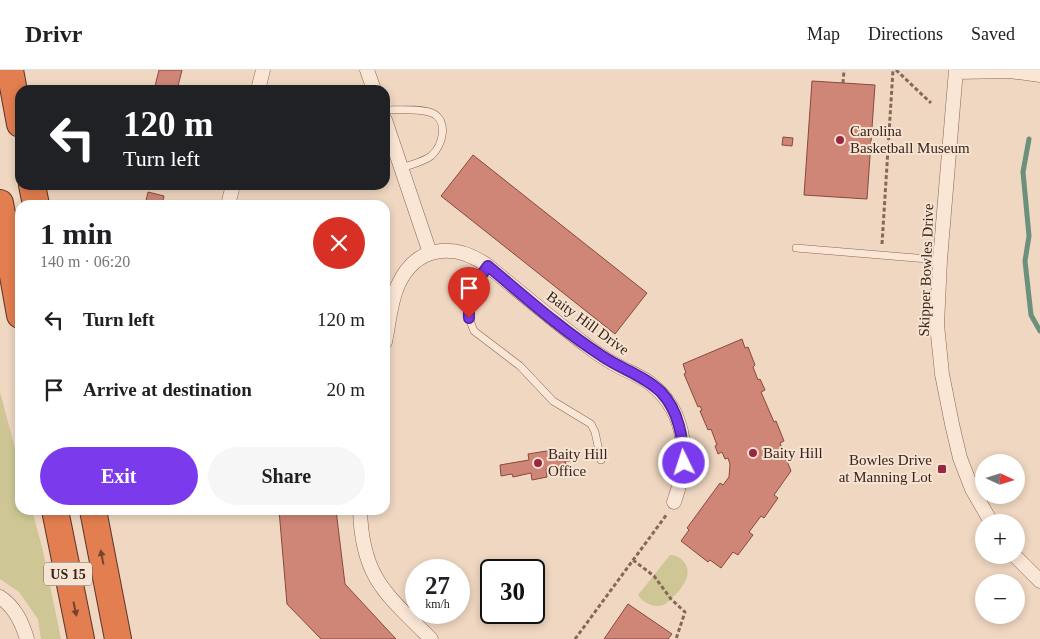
<!DOCTYPE html>
<html lang="en">
<head>
<meta charset="utf-8">
<style>
  :root { --surface:#fff; --page:#f6f6f6; --text:#202124; --muted:#757577; --line:#e0e0e0; --accent:#7c3aed }
  body { margin:0; font-family:Georgia,serif; background:var(--page); color:var(--text); height:100vh; display:flex; flex-direction:column; font-size:19px; white-space:nowrap }
  * { box-sizing:border-box; margin:0 }
  p { font-size:16px; color:var(--muted) }
  .icon { flex:none; width:28px; height:28px; fill:none; stroke:currentColor; stroke-width:2; stroke-linecap:round; stroke-linejoin:round }
  .map { position:relative; flex:1; overflow:hidden }
  .panel { position:absolute; left:15px; top:130px; width:375px; height:315px; display:flex; flex-direction:column; background:var(--surface); border-radius:15px; box-shadow:0 2px 8px #0003 }
  .panel>* { flex:none }
  .hud { position:absolute; left:15px; top:15px; width:375px; height:105px; border-radius:15px; box-shadow:0 2px 8px #0003; background:#202124; color:#fff; overflow:hidden }
  .needle { width:32px; rotate:94deg }
  .buttons { position:absolute; left:975px; top:384px; display:grid; gap:10px }
  .buttons a { display:grid; place-items:center; width:50px; height:50px; border-radius:50%; background:var(--surface); box-shadow:0 2px 8px #0003; font-size:25px }
  .speed { position:absolute; left:405px; top:489px; display:flex; gap:10px; font-size:25px; font-weight:700; text-align:center }
  .speed>* { display:grid; place-content:center; width:65px; height:65px; border-radius:50%; background:var(--surface); box-shadow:0 2px 8px #0003; line-height:1 }
  .speed small { font-size:12px; font-weight:400 }
  .speed .limit { border:2px solid #111; border-radius:8px; background:#fff; color:#111 }
  .pin { position:absolute; display:grid; place-items:center; width:42px; height:42px; color:#fff; margin:-51px -21px; border-radius:50% 50% 50% 0; rotate:-45deg; box-shadow:0 0 5px #0007 }
  .pin .icon { rotate:45deg }
  .me { position:absolute; width:55px; margin:-28px; rotate:356deg; stroke-linejoin:round; filter:drop-shadow(0 0 4px #0008) }
  .turn { display:flex; align-items:center; gap:18px; height:105px; padding:0 25px; font-size:22px }
  .turn .icon { width:65px; height:65px; stroke-width:2.5 }
  .turn b { display:block; font-size:35px; line-height:42px }
  .round { display:grid; place-items:center; flex:none; width:52px; height:52px; border-radius:26px; background:var(--page) }
  .head { display:flex; align-items:center; justify-content:space-between; height:85px; padding:0 25px }
  h1 { font-size:30px; font-weight:700; line-height:38px }
  .button { display:flex; gap:10px; margin-top:auto; padding:10px 25px }
  .button a { flex:1; height:58px; border-radius:30px; background:var(--accent); color:#fff; font-size:20px; font-weight:700; line-height:58px; text-align:center }
  .button a+a { background:var(--page); color:var(--text) }
  ul { padding:0; list-style:none }
  li { display:flex; align-items:center; gap:15px; height:70px; padding:0 25px }
  li div { flex:1 }
  li b { display:block; font-size:19px }
  li em { font-style:normal }
  header { display:flex; align-items:center; gap:30px; box-sizing:border-box; height:70px; padding:0 25px; background:var(--surface); border-bottom:1px solid var(--line) }
  header strong { font-size:24px }
  nav { display:flex; gap:28px; margin-inline-start:auto; font-size:18px }
  .map>svg:first-child { display:block }
  .green { fill:#cec795 }
  .lines { fill:none; stroke-linecap:round; stroke-linejoin:round }
  .stream { stroke:#6b907e; stroke-width:5 }
  .building { fill:#cf8676; stroke:#89493d }
  .lane-casing { stroke:#896758; stroke-width:8 }
  .street-casing { stroke:#896758; stroke-width:15 }
  .highway-casing { stroke:#57362c; stroke-width:28 }
  .path { stroke:#896758; stroke-width:3; stroke-dasharray:4 2.5; stroke-linecap:butt }
  .lane { stroke:#fae6d5; stroke-width:7 }
  .street { stroke:#fae6d5; stroke-width:14 }
  .highway { stroke:#e27e4f; stroke-width:26 }
  .oneway { fill:#74442e }
  .route-casing { stroke:#51269a; stroke-width:12 }
  .route { stroke:#7c3aed; stroke-width:9 }
  .poi-dot { fill:#9a2642; stroke:#f6e3d1; stroke-width:2 }
  .labels { text-anchor:middle; stroke-width:4; stroke-linejoin:round; paint-order:stroke }
  .shield { fill:#f6e3d1; stroke:#725d53; stroke-width:1 }
  .shield-label { font-size:14px; font-weight:bold; fill:#39241d }
  .poi-label { font-size:15px; fill:#39241d; stroke:#f6e3d1; text-anchor:start }
  .street-label { font-size:15px; fill:#39241d; stroke:#f6e3d1 }
</style>
</head>
<body>
<header>
<strong>Drivr</strong>
<nav><a>Map</a><a>Directions</a><a>Saved</a></nav>
</header>
<div class="map">
<svg width="1040" height="569" viewBox="0 0 1040 569">
  <rect width="100%" height="100%" fill="#efd7c1"/>
  <path class="green" d="M 0,322 L 20,397 L 20,440 L 32,440 L 43,481 L 61,569 L 41,569 L 38,549 L 19,522 L 0,509 Z
    M 670,485 C 676,485 680,487 684,492 C 696,507 675,526 664,535 C 654,538 644,534 638,525 Z"/>
  <g class="lines">
    <path class="stream" d="M 1029,69 L 1023,102 L 1029,166 L 1025,191 L 1031,245 L 1040,261"/>
  </g>
  <path class="building" d="M 159,0 L 182,0 L 177,20 L 154,20 Z
    M 812,11 L 875,15 L 867,129 L 804,125 Z
    M 783,67 L 793,68 L 792,76 L 782,75 Z
    M 473,85 L 647,223 L 615,264 L 441,126 Z
    M 148,122 L 164,126 L 162,135 L 145,135 Z
    M 742,269 L 745,278 L 748,277 L 755,295 L 753,297 L 758,310 L 760,309 L 765,320 L 761,322 L 774,352 L 776,351 L 784,371 L 780,373 L 791,401 L 774,425 L 778,428 L 764,448 L 761,446 L 749,462 L 753,465 L 738,485 L 733,482 L 721,498 L 710,490 L 708,492 L 681,471 L 689,460 L 687,458 L 720,413 L 723,415 L 729,407 L 730,394 L 728,388 L 725,389 L 722,382 L 718,384 L 715,376 L 717,375 L 711,359 L 708,360 L 700,341 L 702,340 L 700,336 L 698,337 L 684,304 L 686,303 L 683,294 Z
    M 553,380 L 554,383 L 559,382 L 559,385 L 565,384 L 565,386 L 569,386 L 570,391 L 565,391 L 566,395 L 546,399 L 547,407 L 532,410 L 531,403 L 513,407 L 512,404 L 501,406 L 500,395 L 529,390 L 528,384 Z
    M 279,440 L 336,440 L 345,514 L 396,569 L 321,569 L 287,534 Z
    M 628,534 L 672,564 L 668,569 L 604,569 Z"/>
  <g class="lines">
    <g class="lane-casing">
      <path id="lane" d="M 385,40 C 398,40 421,38 432,43 C 449,50 443,76 431,86 C 423,92 412,94 402,98
        M 796,178 L 940,190
        M 488,196 L 476,212 L 468,234 L 469,248 L 474,261 L 520,296 L 553,331 L 591,354 L 595,362 L 601,390"/>
    </g>
    <g class="street-casing">
      <path id="street" d="M 367,0 L 374,20
        M 956,0 L 940,190 L 937,255 L 942,304 L 952,354 L 960,388 L 972,419 L 991,452
        M 956,2 L 1010,1 L 1040,5
        M 258,20 L 263,0
        M 385,50 L 430,183
        M 228,135 L 233,115
        M 385,272 C 389,254 390,233 398,215 C 416,175 455,172 488,196 C 521,223 553,250 586,275 C 596,283 607,290 618,296 C 629,302 641,306 651,314 C 689,344 689,391 674,432
        M 360,440 C 362,508 386,524 431,569
        M 1014,485 L 1040,511
        M 0,527 C 15,537 22,552 27,569"/>
    </g>
    <g class="highway-casing">
      <path id="highway" d="M 10,0 L 20,54
        M 32,115 L 36,135
        M 0,133 L 20,245
        M 55,440 L 81,569
        M 93,440 L 118,569"/>
    </g>
    <path class="path" d="M 896,0 L 931,33
      M 843,13 L 844,0
      M 882,174 L 893,0
      M 633,490 L 654,506 L 671,529 L 685,542 L 676,569
      M 575,569 L 667,444"/>
    <use href="#lane" class="lane"/>
    <use href="#street" class="street"/>
    <use href="#highway" class="highway"/>
  </g>
  <defs><path id="oneway-solid" d="M-6-.8H1V-3.2L6.5 0L1 3.2V.8H-6Z" transform="scale(1.25)"/></defs>
  <g class="oneway">
    <use href="#oneway-solid" transform="translate(102 487) rotate(-101)"/>
    <use href="#oneway-solid" transform="translate(75 539) rotate(78)"/>
  </g>
  <g class="lines">
    <g class="route-casing">
      <path id="route" d="M 469,248 C 468,227 475,213 488,196 C 525,227 562,260 602,286 C 621,299 645,306 661,322 C 679,341 683,368 684,393"/>
    </g>
    <use href="#route" class="route"/>
  </g>
  <g class="poi-dot">
    <circle cx="840" cy="70" r="5"/>
    <circle cx="753" cy="383" r="5"/>
    <circle cx="538" cy="393" r="5"/>
    <rect x="937" y="394" width="10" height="10" rx="2.5"/>
  </g>
  <g class="labels">
    <rect class="shield" x="44" y="492.5" width="48" height="23" rx="4"/>
    <g class="shield-label">
      <text x="68" y="509">US 15</text>
    </g>
    <g class="poi-label">
      <text x="850" y="66">Carolina<tspan x="850" dy="17">Basketball Museum</tspan></text>
      <text x="763" y="388">Baity Hill</text>
      <text x="548" y="389">Baity Hill<tspan x="548" dy="17">Office</tspan></text>
      <text x="932" y="395" text-anchor="end">Bowles Drive<tspan x="932" dy="17">at Manning Lot</tspan></text>
    </g>
    <g class="street-label">
      <text transform="translate(926 200) rotate(-88)" y="5">Skipper Bowles Drive</text>
      <text transform="translate(588 253) rotate(36)" y="5">Baity Hill Drive</text>
    </g>
  </g>
</svg>
<div class="buttons">
<a><svg class="needle" viewBox="-14 -14 28 28"><path d="M0-13l5 13h-10z" fill="#e53935"/><path d="M0 13l5-13h-10z" fill="#757577"/></svg></a>
<a>+</a>
<a>−</a>
</div>
<div class="speed"><div>27<small>km/h</small></div><div class="limit">30</div></div>
<div class="pin" style="left:469px;top:248px;background:#d93025"><svg class="icon" aria-label="arrive" viewBox="0 0 24 24"><path d="M6 21V4h12l-3 4 3 4H6"/></svg></div>
<svg class="me" style="left:684px;top:393px" viewBox="-20 -20 40 40"><circle r="17" fill="#7c3aed" stroke="#fff" stroke-width="3"/><path d="M0-11L8 9 0 5-8 9z" fill="#fff"/></svg>
<div class="hud">
<div class="turn"><svg class="icon" aria-label="left" viewBox="0 0 24 24"><path d="M17 20v-9H6M10 6l-5 5 5 5"/></svg><div><b>120 m</b>Turn left</div></div>
</div>
<section class="panel">
<div class="head"><div><h1>1 min</h1><p>140 m · 06:20</p></div><a class="round" style="background:#d93025;color:#fff"><svg class="icon" aria-label="close" viewBox="0 0 24 24"><path d="M6 6l12 12M18 6L6 18"/></svg></a></div>
<ul>
<li><svg class="icon" aria-label="left" viewBox="0 0 24 24"><path d="M17 20v-9H6M10 6l-5 5 5 5"/></svg><div><b>Turn left</b></div><em>120 m</em></li>
<li><svg class="icon" aria-label="arrive" viewBox="0 0 24 24"><path d="M6 21V4h12l-3 4 3 4H6"/></svg><div><b>Arrive at destination</b></div><em>20 m</em></li>
</ul>
<div class="button"><a>Exit</a><a>Share</a></div>
</section>
</div>
</body>
</html>
